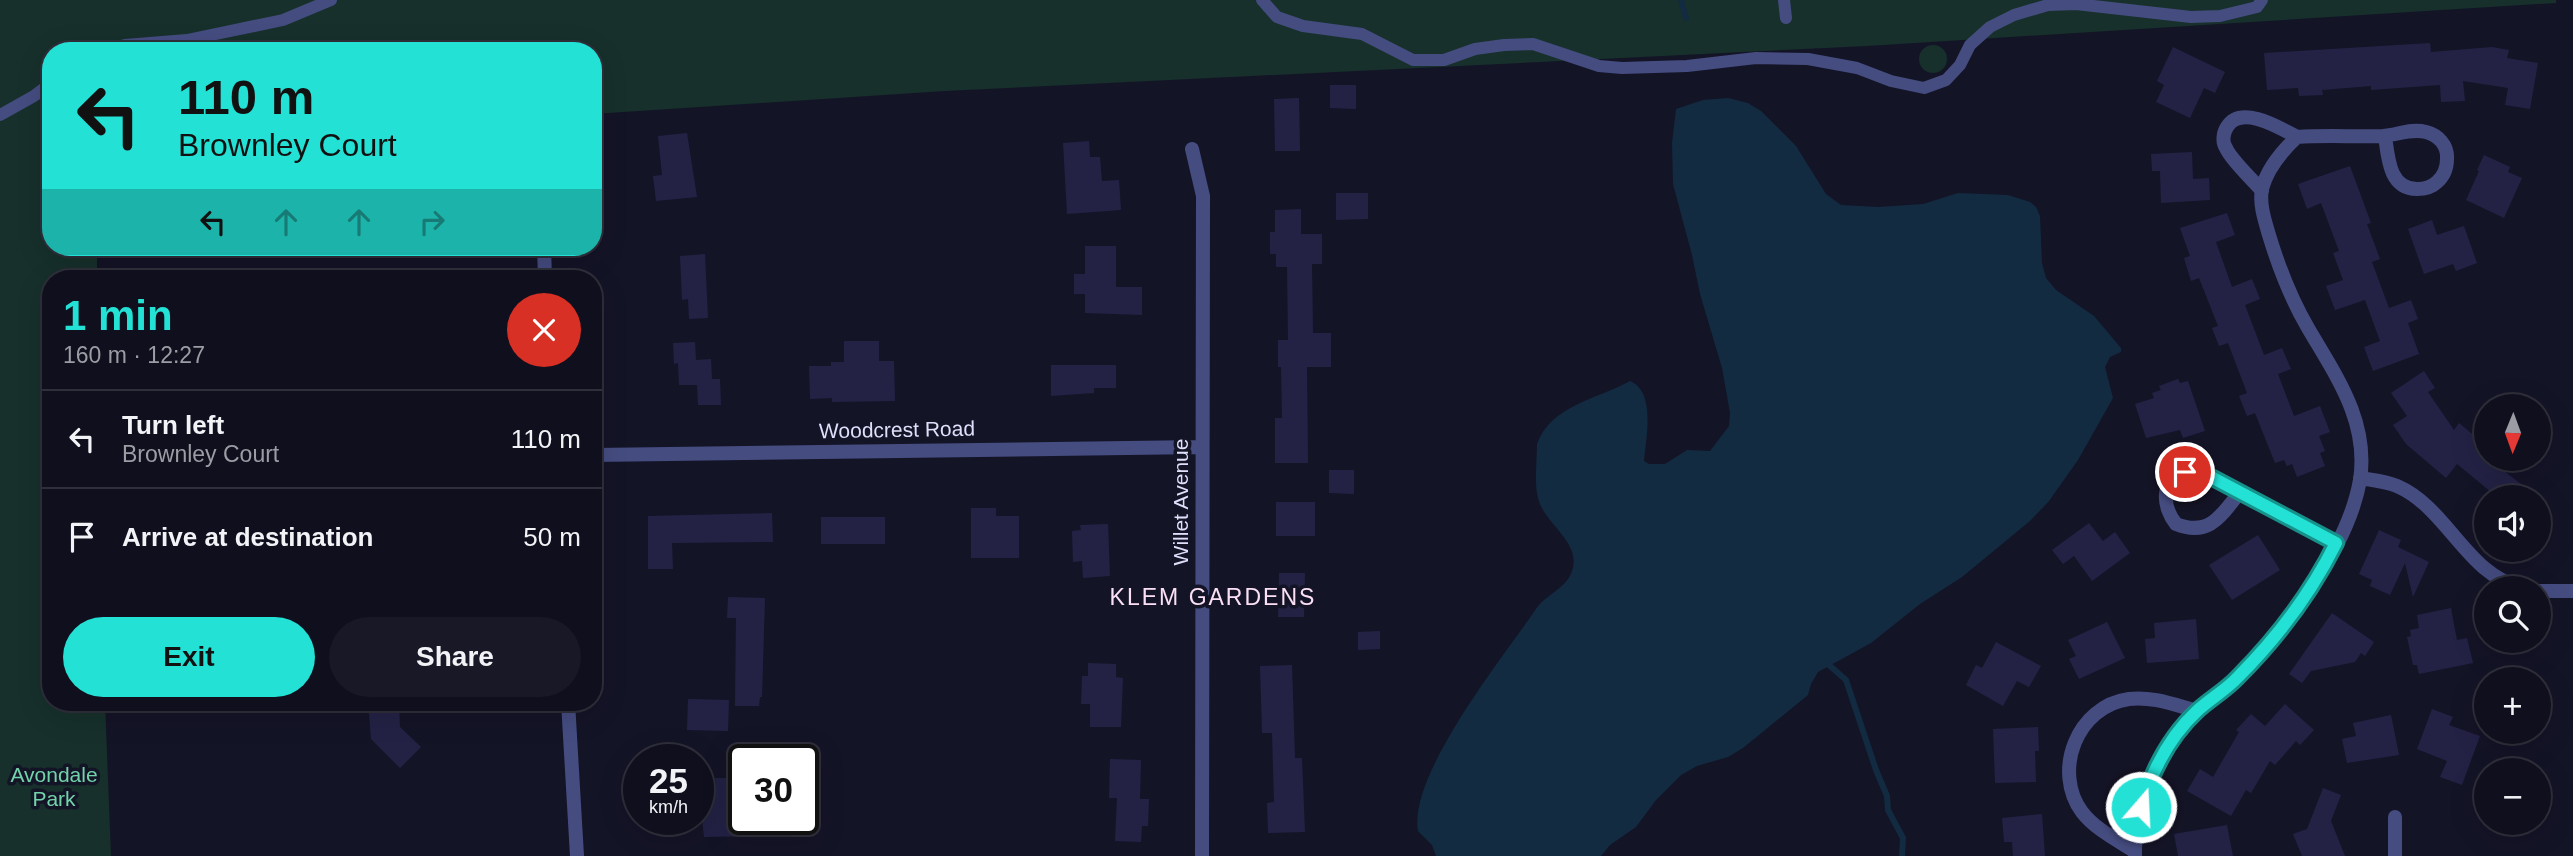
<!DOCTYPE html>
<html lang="en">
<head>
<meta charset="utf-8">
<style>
  :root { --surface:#0f0f1d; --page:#181826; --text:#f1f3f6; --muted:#9b9ca4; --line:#2f2f3b; --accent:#23e1d5 }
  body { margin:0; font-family:Arial,sans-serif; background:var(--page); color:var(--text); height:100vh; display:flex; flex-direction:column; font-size:26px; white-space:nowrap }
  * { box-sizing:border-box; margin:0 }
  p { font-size:23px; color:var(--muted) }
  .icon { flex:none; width:38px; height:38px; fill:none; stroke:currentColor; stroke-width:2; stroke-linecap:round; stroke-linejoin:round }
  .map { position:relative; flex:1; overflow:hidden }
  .sheet { position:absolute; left:42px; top:270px; width:560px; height:441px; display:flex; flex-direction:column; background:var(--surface); border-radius:28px; box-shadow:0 7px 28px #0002,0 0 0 2px var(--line) }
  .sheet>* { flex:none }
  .top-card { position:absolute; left:42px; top:42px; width:560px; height:214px; border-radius:28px; box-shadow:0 7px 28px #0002,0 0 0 2px var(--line); background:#23e1d5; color:#111; overflow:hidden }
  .needle { width:46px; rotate:181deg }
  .controls { position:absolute; left:2474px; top:394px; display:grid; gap:14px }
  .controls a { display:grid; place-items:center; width:77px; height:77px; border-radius:50%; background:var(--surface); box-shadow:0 7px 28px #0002,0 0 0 2px var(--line); font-size:35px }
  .speed { position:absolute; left:623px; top:744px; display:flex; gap:14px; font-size:35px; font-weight:700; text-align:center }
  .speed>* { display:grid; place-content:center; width:91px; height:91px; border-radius:50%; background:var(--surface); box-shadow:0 7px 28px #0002,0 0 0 2px var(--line); line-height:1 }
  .speed small { font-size:18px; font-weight:400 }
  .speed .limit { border:4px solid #111; border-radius:10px; background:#fff; color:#111 }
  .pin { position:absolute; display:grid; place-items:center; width:60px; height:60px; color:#fff; margin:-30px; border:4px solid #fff; border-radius:50%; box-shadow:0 2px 7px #0007 }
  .me { position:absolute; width:77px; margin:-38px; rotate:19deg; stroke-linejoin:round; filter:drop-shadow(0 0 5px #0008) }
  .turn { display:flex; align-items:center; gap:24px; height:147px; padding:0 21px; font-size:32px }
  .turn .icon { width:91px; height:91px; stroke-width:2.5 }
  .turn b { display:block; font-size:49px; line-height:60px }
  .lanes { display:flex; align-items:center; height:66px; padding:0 21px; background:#0003; justify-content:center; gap:35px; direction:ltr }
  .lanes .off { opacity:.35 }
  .round { display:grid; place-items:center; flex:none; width:74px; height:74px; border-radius:37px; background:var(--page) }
  .head { display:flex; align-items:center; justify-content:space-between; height:119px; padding:0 21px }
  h1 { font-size:42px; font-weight:600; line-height:52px; color:var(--accent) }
  .primary-button { display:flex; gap:14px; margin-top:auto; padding:14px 21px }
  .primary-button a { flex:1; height:80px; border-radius:42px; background:var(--accent); color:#111; font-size:28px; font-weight:600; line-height:80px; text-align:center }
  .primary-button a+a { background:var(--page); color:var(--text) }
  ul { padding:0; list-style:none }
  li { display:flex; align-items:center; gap:21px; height:98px; padding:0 21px; border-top:2px solid var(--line) }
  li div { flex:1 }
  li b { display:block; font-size:26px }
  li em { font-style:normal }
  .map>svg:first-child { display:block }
  .green { fill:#17302b }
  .water { fill:#122b41 }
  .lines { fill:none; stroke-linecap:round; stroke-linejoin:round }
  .stream { stroke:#122b41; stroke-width:6 }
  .building { fill:#232245 }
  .lane { stroke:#454c80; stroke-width:12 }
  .street { stroke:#454c80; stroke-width:14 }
  .route-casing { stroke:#17928a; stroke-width:18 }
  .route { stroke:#23e1d5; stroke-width:12 }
  .labels { text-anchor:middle; stroke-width:7; stroke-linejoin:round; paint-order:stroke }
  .street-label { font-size:21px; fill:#dedffb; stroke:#141427 }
  .park-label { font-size:21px; fill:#72d2aa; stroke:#141427 }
  .neighbourhood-label { font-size:23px; letter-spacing:2px; fill:#fbe0f5; stroke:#141427 }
</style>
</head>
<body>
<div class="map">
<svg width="2573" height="856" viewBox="0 0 2573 856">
  <rect width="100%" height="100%" fill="#141427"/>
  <path class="green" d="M 0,0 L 2556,0 L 2556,3 L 1867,46 L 945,91 L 593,114 L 593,51 L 51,51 L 51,247 L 97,247 L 97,278 L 51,278 L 51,702 L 105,702 L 111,856 L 0,856 Z
    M1919 59a14 14 0 1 1 28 0a14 14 0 1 1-28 0Z"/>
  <path class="water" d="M 1728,98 L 1748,103 L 1761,111 L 1796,146 L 1826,194 L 1841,205 L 1878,207 L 1923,204 L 1958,193 L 2008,195 L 2030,202 L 2036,207 L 2040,216 L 2042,263 L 2046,278 L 2056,290 L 2094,316 L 2121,348 L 2121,352 L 2110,357 L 2105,367 L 2113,398 L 2078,460 L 2049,501 L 2030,521 L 1962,577 L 1920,604 L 1871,643 L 1818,672 L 1811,684 L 1808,695 L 1743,748 L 1728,757 L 1697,766 L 1681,775 L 1656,800 L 1636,827 L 1610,845 L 1601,856 L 1436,856 L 1432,845 L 1418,831 C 1408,775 1503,657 1536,609 C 1545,595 1567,588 1572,571 C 1582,542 1544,524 1538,498 C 1534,482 1537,461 1537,444 C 1551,405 1598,399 1630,381 C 1656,392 1646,438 1644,461 L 1649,464 L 1665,464 L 1687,450 L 1710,451 L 1729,426 L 1730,413 L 1722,368 L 1700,294 L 1692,255 L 1673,184 L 1672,143 L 1676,109 L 1703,100 Z"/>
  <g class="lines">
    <path class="stream" d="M 1681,0 L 1686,18
      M 1829,665 L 1846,680 L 1876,770 L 1887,796 L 1888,810 L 1903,838 L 1902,856"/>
  </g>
  <path class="building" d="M 2430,43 L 2431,52 L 2492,47 L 2509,50 L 2507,58 L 2538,63 L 2530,109 L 2505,105 L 2508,88 L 2463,81 L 2465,101 L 2441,102 L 2440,85 L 2371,90 L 2371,86 L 2322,90 L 2323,95 L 2299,96 L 2298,88 L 2267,90 L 2264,53 Z
    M 2173,47 L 2225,72 L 2215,93 L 2204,88 L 2190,118 L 2156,102 L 2164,85 L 2157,81 Z
    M 1330,85 L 1356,85 L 1356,109 L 1330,108 Z
    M 1299,98 L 1300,151 L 1275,151 L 1274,99 Z
    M 687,133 L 697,197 L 656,201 L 653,176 L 662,175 L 658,136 Z
    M 1089,141 L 1090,157 L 1100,157 L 1102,181 L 1119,180 L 1121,210 L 1067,214 L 1063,143 Z
    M 2192,152 L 2193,179 L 2209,178 L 2210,200 L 2161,203 L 2160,171 L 2152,171 L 2151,154 Z
    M 2484,155 L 2510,167 L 2508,172 L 2522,178 L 2504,218 L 2466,200 L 2479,171 L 2477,170 Z
    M 2350,166 L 2371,223 L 2367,224 L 2380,259 L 2372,262 L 2389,308 L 2411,300 L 2418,319 L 2408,323 L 2419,354 L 2373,371 L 2364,347 L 2380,341 L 2365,300 L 2335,310 L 2326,286 L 2343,280 L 2333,253 L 2339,251 L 2321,203 L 2307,209 L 2298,184 Z
    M 1336,193 L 1368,193 L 1368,219 L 1336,220 Z
    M 1301,209 L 1301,234 L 1322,234 L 1322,264 L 1312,264 L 1313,333 L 1331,333 L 1331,367 L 1307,367 L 1308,463 L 1275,463 L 1275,418 L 1282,418 L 1281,367 L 1278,367 L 1278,340 L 1288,340 L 1287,267 L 1276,267 L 1276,254 L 1270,254 L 1270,232 L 1275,232 L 1275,210 Z
    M 2227,213 L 2235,235 L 2216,242 L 2232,287 L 2252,279 L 2260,299 L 2245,305 L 2264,355 L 2282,348 L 2291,369 L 2278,374 L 2294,416 L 2320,406 L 2330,432 L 2319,436 L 2325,451 L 2320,453 L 2325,466 L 2297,477 L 2292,464 L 2287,466 L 2284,460 L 2275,463 L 2255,413 L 2247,416 L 2239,396 L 2247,393 L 2228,343 L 2219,346 L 2212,328 L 2218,326 L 2199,278 L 2191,281 L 2184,258 L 2190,256 L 2180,228 Z
    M 2432,220 L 2437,235 L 2464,226 L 2477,263 L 2456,271 L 2453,264 L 2424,274 L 2408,229 Z
    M 1085,246 L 1116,246 L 1116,287 L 1142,287 L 1142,315 L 1085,313 L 1085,294 L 1074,294 L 1074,274 L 1085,274 Z
    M 705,254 L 708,318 L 689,319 L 688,299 L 682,300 L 680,256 Z
    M 844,341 L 879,341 L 879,361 L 894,361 L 895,401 L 832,402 L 832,398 L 810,399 L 809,366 L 831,366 L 831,362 L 844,362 Z
    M 695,342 L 696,360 L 711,359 L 712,379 L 720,379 L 721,405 L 698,405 L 697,385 L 679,385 L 678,363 L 674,364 L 673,343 Z
    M 1051,365 L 1116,365 L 1116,388 L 1094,388 L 1094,393 L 1051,396 Z
    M 2424,371 L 2435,388 L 2428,392 L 2454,430 L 2459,423 L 2487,446 L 2487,458 L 2538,497 L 2497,497 L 2457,464 L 2446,478 L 2406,444 L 2393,425 L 2407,416 L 2391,393 Z
    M 2178,379 L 2180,383 L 2188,381 L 2205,431 L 2183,438 L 2180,430 L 2146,438 L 2135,404 L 2154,398 L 2152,393 L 2161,390 L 2159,386 Z
    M 1329,470 L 1354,470 L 1354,494 L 1329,493 Z
    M 1276,502 L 1315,502 L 1315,536 L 1276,536 Z
    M 971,508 L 996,508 L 996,516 L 1019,516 L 1019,558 L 971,558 Z
    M 772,513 L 773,542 L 672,543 L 673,569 L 648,569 L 648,516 Z
    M 821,517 L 885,517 L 885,544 L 821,544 Z
    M 2089,523 L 2103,541 L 2115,532 L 2130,553 L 2092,581 L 2074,556 L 2063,564 L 2052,550 Z
    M 1108,524 L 1110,576 L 1083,578 L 1082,561 L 1073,562 L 1072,531 L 1081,530 L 1080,525 Z
    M 2379,530 L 2401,540 L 2398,547 L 2429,562 L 2413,597 L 2405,563 L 2390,595 L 2370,586 L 2372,580 L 2359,574 Z
    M 2258,535 L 2280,570 L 2232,600 L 2209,565 Z
    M 1279,573 L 1305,573 L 1304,617 L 1278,617 Z
    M 728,597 L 765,598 L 762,697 L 760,697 L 759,706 L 735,706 L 736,618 L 727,618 Z
    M 2451,608 L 2457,640 L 2467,638 L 2473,663 L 2419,674 L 2417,665 L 2413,665 L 2407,637 L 2411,636 L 2410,630 L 2419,628 L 2417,615 Z
    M 2332,613 L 2374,642 L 2365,656 L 2361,653 L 2355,662 L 2311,671 L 2302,683 L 2289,674 Z
    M 2196,619 L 2199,659 L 2147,663 L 2145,639 L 2155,638 L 2154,623 Z
    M 2107,622 L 2125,658 L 2079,679 L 2069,659 L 2076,656 L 2068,640 Z
    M 1380,631 L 1380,649 L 1358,650 L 1358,632 Z
    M 1996,642 L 2041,666 L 2029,687 L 2017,681 L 2003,706 L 1966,685 L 1976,665 L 1982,668 Z
    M 1088,663 L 1116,664 L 1116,677 L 1123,678 L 1121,727 L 1090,727 L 1090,704 L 1081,704 L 1082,676 L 1088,676 Z
    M 1292,665 L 1295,758 L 1302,758 L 1305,832 L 1268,833 L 1267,803 L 1274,802 L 1272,733 L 1262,733 L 1260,666 Z
    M 688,699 L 729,700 L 728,731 L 687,730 Z
    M 368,702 L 399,702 L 400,727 L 421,747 L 400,768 L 371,739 Z
    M 2285,704 L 2314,730 L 2300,745 L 2296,741 L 2275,765 L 2270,761 L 2251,793 L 2246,790 L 2231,816 L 2187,791 L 2200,769 L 2213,777 L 2239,732 L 2236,730 L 2251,714 L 2265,726 Z
    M 2432,709 L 2453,717 L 2449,725 L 2480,736 L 2462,785 L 2440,777 L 2447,761 L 2417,749 Z
    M 2391,715 L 2399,755 L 2347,763 L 2342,739 L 2356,736 L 2353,723 Z
    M 2038,727 L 2039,751 L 2035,751 L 2036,782 L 1995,783 L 1993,729 Z
    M 1110,759 L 1141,760 L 1140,799 L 1149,799 L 1148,826 L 1142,826 L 1141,842 L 1115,841 L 1117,798 L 1109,798 Z
    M 715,778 L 744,778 L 744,819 L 756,819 L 756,836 L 704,837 L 699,790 L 716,790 Z
    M 2323,788 L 2341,795 L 2331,821 L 2345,856 L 2302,856 L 2293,834 L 2307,829 Z
    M 2042,814 L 2045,856 L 2013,856 L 2012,842 L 2004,842 L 2002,818 Z
    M 2227,825 L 2233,856 L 2178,856 L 2174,834 Z"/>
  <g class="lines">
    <path class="lane" d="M 1262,0 L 1277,17 L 1303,26 L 1362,34 L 1413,60 L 1444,60 L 1475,49 L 1504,45 L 1533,44 L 1599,66 L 1622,68 L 1687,66 L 1756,58 L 1808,59 L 1857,68 L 1891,81 L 1924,88 L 1946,80 L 1960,65 L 1970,45 L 1990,27 L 2014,15 L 2048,5 L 2076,4 L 2191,17 L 2220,16 L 2257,7 L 2262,0
      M 1784,0 L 1786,18
      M 100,51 L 125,45 L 187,40 L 283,20 L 331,0
      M 0,115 L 34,96 L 51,83"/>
    <path class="street" d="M 1192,149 L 1203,196 L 1202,856
      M 2262,191 C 2253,180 2231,160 2226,148 C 2222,142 2223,133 2227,127 C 2241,104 2280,128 2297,137
      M 544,247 L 545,278
      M 593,455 L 1201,447
      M 2360,478 C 2372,480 2385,481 2397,486 C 2448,508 2467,576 2523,588
      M 2239,493 C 2221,516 2209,537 2176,524 C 2163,508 2159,479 2185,473 C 2194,470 2204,475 2213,478 L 2336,543
      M 2539,591 L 2573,591
      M 568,702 L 577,856
      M 2395,817 L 2395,856
      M 2134,851 C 2117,840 2095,829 2082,812 C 2052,771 2077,706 2129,699 C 2152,696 2175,705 2198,711
      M 2135,856 C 2134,803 2159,745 2199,710 C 2212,698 2227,689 2239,676 C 2287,626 2348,549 2360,480 C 2369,421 2336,376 2308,328 C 2291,299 2279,268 2269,235 C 2265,221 2259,204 2262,189 C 2267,168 2282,151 2297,137 C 2326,135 2355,137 2383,136 C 2397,135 2411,128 2426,132 C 2438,135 2448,145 2447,159 C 2447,168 2444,176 2437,182 C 2432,187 2425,189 2417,189 C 2389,189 2388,157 2385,136"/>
  </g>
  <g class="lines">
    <g class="route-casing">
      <path id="route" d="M 2141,807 C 2152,771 2169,737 2197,711 C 2210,699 2226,690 2238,677 C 2278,637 2311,593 2336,543 L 2213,478 L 2199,473 L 2185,472"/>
    </g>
    <use href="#route" class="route"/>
  </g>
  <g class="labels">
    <g class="street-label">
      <text transform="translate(897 430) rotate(-1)" y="7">Woodcrest Road</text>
      <text transform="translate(1181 502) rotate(-90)" y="7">Willet Avenue</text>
    </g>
    <g class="park-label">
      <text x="54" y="782">Avondale<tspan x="54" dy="24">Park</tspan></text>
    </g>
    <g class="neighbourhood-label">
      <text x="1213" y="605">KLEM GARDENS</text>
    </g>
  </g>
</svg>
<div class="controls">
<a><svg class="needle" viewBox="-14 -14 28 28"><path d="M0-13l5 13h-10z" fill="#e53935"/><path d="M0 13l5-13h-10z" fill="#9b9ca4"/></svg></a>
<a><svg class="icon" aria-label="sound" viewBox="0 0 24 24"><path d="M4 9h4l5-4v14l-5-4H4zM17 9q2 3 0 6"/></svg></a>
<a><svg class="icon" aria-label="search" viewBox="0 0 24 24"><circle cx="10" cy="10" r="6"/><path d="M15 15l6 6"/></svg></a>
<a>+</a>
<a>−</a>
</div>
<div class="speed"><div>25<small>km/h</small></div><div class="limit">30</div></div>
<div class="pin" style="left:2185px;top:472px;background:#d93025"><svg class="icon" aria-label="arrive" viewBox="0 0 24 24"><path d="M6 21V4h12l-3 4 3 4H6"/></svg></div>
<svg class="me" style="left:2141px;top:807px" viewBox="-20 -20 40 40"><circle r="17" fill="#23e1d5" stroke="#fff" stroke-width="3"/><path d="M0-11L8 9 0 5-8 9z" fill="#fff"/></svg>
<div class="top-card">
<div class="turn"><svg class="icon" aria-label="left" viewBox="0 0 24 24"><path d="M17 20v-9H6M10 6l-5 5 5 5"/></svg><div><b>110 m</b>Brownley Court</div></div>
<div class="lanes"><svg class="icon" aria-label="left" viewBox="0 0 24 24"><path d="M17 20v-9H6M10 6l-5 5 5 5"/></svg><svg class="icon off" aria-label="ahead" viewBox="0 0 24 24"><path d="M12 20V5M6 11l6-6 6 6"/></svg><svg class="icon off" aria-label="ahead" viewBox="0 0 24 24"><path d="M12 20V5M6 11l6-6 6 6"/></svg><svg class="icon off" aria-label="right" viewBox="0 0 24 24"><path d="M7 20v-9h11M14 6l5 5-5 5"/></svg></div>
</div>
<section class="sheet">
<div class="head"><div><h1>1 min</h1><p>160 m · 12:27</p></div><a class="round" style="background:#d93025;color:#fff"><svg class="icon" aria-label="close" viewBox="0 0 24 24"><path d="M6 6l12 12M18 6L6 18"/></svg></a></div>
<ul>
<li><svg class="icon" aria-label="left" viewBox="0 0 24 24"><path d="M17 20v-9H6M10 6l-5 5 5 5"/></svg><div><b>Turn left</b><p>Brownley Court</p></div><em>110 m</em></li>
<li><svg class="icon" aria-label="arrive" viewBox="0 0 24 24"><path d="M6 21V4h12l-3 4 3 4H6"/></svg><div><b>Arrive at destination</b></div><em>50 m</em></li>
</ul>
<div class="primary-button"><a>Exit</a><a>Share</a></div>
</section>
</div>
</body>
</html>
